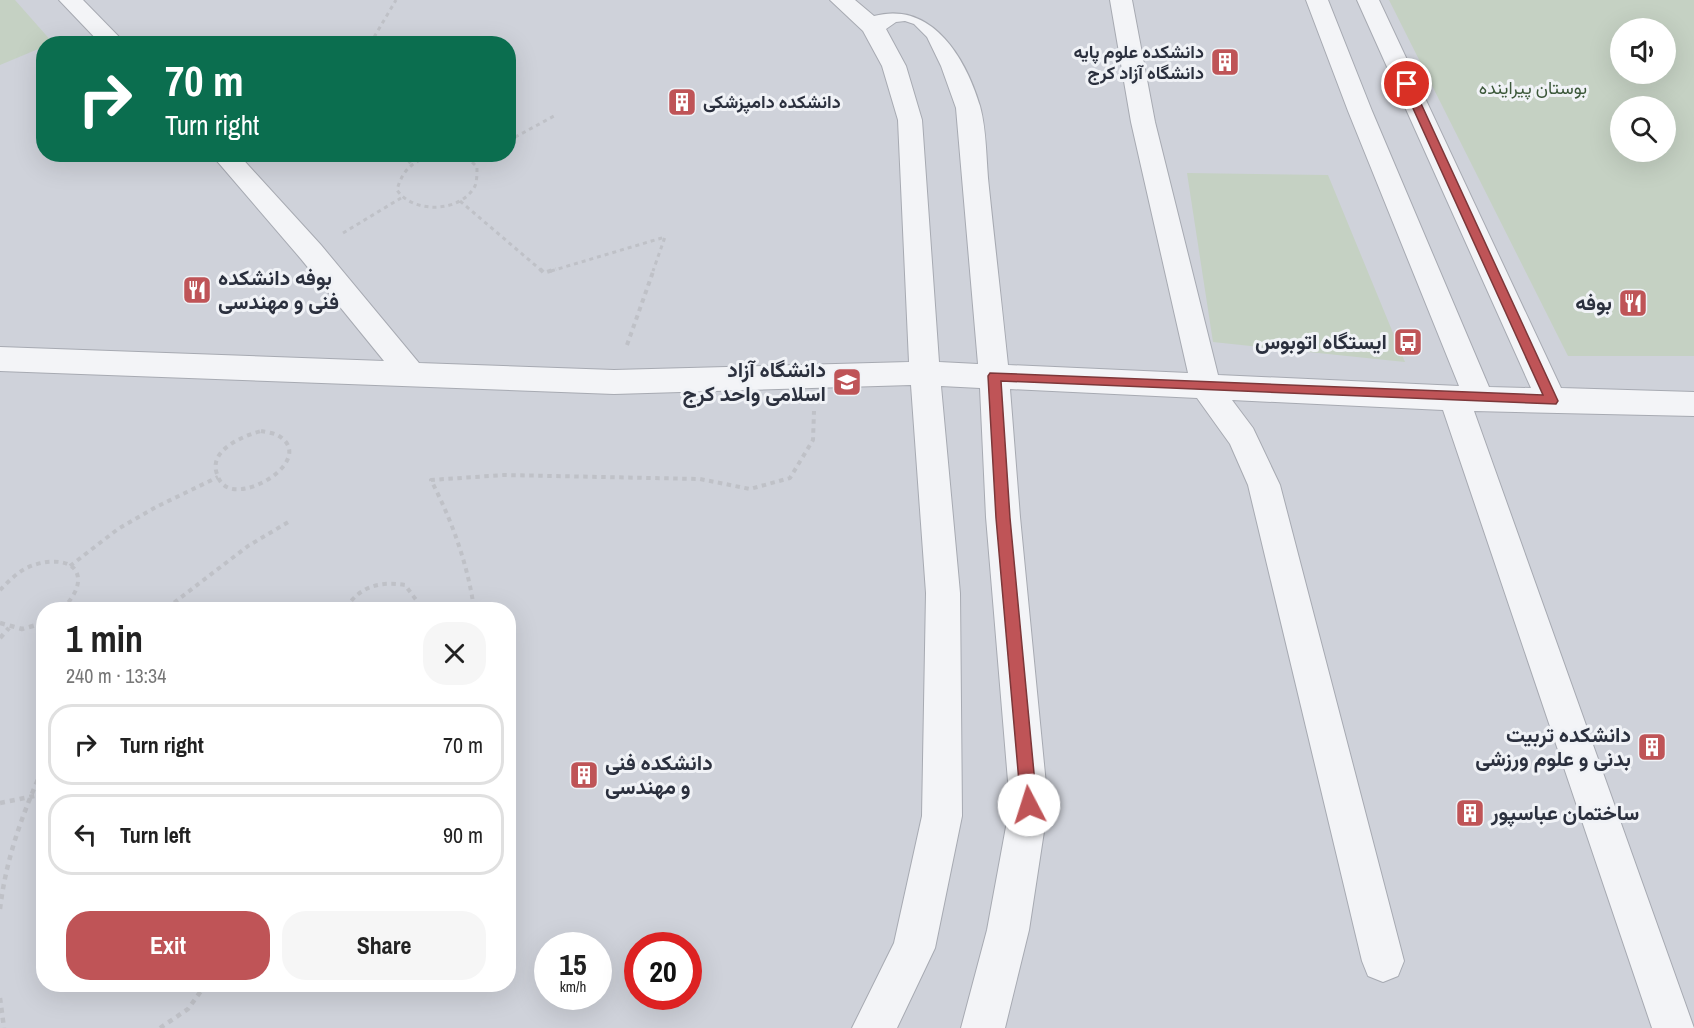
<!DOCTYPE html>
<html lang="en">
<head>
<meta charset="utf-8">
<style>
  :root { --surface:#fff; --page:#f6f6f6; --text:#222; --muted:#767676; --line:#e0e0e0; --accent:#bf5457 }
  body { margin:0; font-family:"Archivo Narrow",Vazirmatn,sans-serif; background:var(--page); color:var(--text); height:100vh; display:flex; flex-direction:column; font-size:22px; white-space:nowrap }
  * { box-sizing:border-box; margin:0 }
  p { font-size:20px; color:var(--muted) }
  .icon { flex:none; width:33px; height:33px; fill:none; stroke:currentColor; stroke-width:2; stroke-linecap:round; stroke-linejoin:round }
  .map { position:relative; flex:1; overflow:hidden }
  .sheet { position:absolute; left:36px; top:602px; width:480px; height:390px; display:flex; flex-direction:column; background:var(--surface); border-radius:24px; box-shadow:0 6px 24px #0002 }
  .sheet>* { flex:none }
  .top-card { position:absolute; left:36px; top:36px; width:480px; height:126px; border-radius:24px; box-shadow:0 6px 24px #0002; background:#0b6e4f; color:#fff; overflow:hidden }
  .controls { position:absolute; left:1610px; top:18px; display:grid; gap:12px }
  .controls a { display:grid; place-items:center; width:66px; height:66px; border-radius:50%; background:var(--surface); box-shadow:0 6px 24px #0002; font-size:30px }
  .speed { position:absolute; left:534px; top:932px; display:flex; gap:12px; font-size:30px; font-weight:700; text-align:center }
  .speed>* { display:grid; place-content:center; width:78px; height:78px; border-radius:50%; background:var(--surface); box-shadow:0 6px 24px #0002; line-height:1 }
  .speed small { font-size:15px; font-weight:400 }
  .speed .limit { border:9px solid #d22; background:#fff; color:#111 }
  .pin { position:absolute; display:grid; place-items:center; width:51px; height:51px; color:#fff; margin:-26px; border:3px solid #fff; border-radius:50%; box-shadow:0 2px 6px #0007 }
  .me { position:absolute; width:66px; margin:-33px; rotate:355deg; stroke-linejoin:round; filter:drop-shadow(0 0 4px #0008) }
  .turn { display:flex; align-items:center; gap:21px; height:126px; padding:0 30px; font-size:27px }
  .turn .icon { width:78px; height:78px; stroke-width:2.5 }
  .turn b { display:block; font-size:42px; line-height:51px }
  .round { display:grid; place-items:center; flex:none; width:63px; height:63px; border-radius:24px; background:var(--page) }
  .overview { display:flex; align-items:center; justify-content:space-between; height:102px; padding:0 30px }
  h1 { font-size:36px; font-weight:800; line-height:45px }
  .action { display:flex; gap:12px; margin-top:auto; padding:12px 30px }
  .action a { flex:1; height:69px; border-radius:24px; background:var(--accent); color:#fff; font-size:24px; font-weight:800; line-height:69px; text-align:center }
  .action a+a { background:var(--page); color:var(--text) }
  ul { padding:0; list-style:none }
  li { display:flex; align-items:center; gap:18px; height:81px; margin:0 12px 9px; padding:0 18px; border:3px solid var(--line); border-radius:24px }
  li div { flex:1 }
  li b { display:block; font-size:22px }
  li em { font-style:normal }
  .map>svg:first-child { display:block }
  .built { fill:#cfd2da; fill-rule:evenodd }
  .green { fill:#c5d1c3; fill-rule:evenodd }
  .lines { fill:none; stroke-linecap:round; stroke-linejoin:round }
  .minor-casing { stroke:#a7aab2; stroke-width:2 }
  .path-far2 { stroke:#bfc1c7; stroke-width:3; stroke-dasharray:4 4; stroke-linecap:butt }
  .path-far1 { stroke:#bfc1c7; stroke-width:4; stroke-dasharray:4.5 4.5; stroke-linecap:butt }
  .path { stroke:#bfc1c7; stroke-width:4.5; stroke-dasharray:5 5; stroke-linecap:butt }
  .minor { fill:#f3f4f7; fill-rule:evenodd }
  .route { fill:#bf5457; stroke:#7c3739; stroke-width:1.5 }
  .labels { text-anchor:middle; stroke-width:6; stroke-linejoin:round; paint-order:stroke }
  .far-poi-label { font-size:18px; font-weight:bold; fill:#2b303e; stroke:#f0f2f6; text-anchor:end }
  .far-park-label { font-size:18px; fill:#3c583a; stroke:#f0f2f6 }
  .poi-label { font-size:21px; font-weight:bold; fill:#2b303e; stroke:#f0f2f6; text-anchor:end }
</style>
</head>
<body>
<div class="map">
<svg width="1694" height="1028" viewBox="0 0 1694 1028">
  <rect width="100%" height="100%" fill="#e1e3e8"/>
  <path class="built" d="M 0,0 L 1694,0 L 1694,1028 L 0,1028 ZM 1620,28 L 1665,28 L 1665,74 L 1620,74 ZM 44,44 L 508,44 L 508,154 L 44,154 ZM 1620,106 L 1665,106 L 1665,152 L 1620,152 ZM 44,609 L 508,609 L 508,984 L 44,984 ZM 548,945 L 598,945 L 598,996 L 548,996 ZM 638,945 L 688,945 L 688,996 L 638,996 Z"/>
  <path class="green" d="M 0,0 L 15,0 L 53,43 L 44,44 L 43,47 L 0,65 Z
    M 1389,0 L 1694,0 L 1694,356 L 1568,356 ZM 1620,28 L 1665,28 L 1665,74 L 1620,74 ZM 1620,106 L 1665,106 L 1665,152 L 1620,152 Z
    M 1187,173 L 1328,175 L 1405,362 L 1213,342 Z"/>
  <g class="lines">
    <g class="minor-casing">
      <path id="minor" d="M 59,0 L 83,0 L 126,44 L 101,44 Z
        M 830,0 L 855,0 L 874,16 C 934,0 967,62 980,106 C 987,131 986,162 989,188 C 995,247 1002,306 1008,365 L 1188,373 L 1131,122 L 1110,0 L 1132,0 L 1155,122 L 1218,375 L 1459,386 L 1348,111 L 1306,0 L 1328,0 L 1372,111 L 1489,387 L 1531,388 L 1357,0 L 1379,0 L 1561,388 L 1694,392 L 1694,416 L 1474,411 L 1694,1028 L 1652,1028 L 1443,410 L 1232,400 L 1253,428 L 1280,485 L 1404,961 L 1398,976 L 1383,982 L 1368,976 L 1362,961 L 1248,485 L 1230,444 L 1197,398 L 1010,389 L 1020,517 L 1048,805 L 1029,930 L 1005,1028 L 961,1028 L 987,930 L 1010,805 L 986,517 L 980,388 L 941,386 L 960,593 L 962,816 L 935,948 L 897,1028 L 852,1028 L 894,943 L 922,816 L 926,593 L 911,385 L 614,394 L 0,371 L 0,347 L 384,361 L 301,259 L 211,154 L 238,154 L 321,245 L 419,363 L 614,370 L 909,362 L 898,120 L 882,66 L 863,31 ZM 905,21 L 914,24 L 927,37 L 941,66 L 956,108 L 978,364 L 939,362 L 922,120 L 906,66 L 886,29 L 896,22 Z"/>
    </g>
    <path class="path-far2" d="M 370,44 L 396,0
      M 508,141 L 554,116
      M 403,154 L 411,164
      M 435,154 C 414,161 403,168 397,190 C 413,214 461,213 475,186 C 477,181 477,173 477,167 L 471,161 L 456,154
      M 471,161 L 482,154
      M 460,201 L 542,271
      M 343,233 L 401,198
      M 551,271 L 665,237 L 653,271"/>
    <path class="path-far1" d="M 540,269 L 544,273 L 556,269
      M 627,345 L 654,269
      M 261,431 C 266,432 274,433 279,436 C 311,456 261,493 233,489 C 225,488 219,482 217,474 C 208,450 243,436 261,431 Z
      M 70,566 L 118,529 L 156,507 L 218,477
      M 0,590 C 10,580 20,569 34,565 C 48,560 76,558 78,578 C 79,590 70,600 64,608
      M 167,608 L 248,546 L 290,521
      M 346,608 C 360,586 380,581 405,585 L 417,601 L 417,608
      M 474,608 C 467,562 452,521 431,480 L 504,475 L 700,479 L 750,489 L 790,478 L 813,440 L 814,411"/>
    <path class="path" d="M 417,606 L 417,609
      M 474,606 L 474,609
      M 63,609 L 65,606
      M 166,609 L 169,606
      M 345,609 L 347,606
      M 0,623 L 22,629 L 44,623
      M 0,638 L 9,628
      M 0,803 L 44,794
      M 0,909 C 6,858 23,812 44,766
      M 0,998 L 4,1028
      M 160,1028 L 188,1009 L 206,984"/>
    <use href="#minor" class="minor"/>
  </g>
  <path class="route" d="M 1407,81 L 1412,84 L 1558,401 L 1556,404 L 1001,381 L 1010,518 L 1037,805 L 1034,810 L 1029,813 L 1023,810 L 1021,805 L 996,518 L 988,376 L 990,373 L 1543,395 L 1402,84 Z"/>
  <defs>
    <g id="building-square" transform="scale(1.5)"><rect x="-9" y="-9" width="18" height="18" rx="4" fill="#bf5457" stroke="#f0f2f6"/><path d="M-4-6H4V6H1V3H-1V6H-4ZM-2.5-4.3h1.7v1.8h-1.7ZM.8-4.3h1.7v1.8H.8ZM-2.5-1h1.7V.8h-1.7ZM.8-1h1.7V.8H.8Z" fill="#fff"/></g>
    <g id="restaurant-square" transform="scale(1.5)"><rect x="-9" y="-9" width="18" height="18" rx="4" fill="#bf5457" stroke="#f0f2f6"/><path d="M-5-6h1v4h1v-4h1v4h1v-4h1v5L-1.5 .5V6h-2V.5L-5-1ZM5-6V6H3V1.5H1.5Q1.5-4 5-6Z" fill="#fff"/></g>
    <g id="bus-square" transform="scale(1.5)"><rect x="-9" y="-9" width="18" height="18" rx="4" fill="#bf5457" stroke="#f0f2f6"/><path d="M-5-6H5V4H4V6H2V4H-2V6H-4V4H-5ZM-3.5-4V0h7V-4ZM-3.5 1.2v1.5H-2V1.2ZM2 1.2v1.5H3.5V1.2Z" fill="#fff"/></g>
    <g id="university-square" transform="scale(1.5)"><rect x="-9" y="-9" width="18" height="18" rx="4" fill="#bf5457" stroke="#f0f2f6"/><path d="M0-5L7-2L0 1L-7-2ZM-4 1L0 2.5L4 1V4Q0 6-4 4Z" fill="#fff"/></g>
  </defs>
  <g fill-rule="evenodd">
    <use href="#building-square" x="1225" y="62"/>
    <use href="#building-square" x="682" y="102"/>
    <use href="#restaurant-square" x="197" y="290"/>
    <use href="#restaurant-square" x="1633" y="303"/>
    <use href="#bus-square" x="1408" y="342"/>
    <use href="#university-square" x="847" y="382"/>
    <use href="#building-square" x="1652" y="747"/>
    <use href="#building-square" x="584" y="775"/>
    <use href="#building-square" x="1470" y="813"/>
  </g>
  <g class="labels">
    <g class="far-poi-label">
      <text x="1204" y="58">دانشکده علوم پایه<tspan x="1204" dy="21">دانشگاه آزاد کرج</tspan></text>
      <text x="703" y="108" text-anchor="start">دانشکده دامپزشکی</text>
    </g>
    <g class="far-park-label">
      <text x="1533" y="94">بوستان پیراینده</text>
    </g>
    <g class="poi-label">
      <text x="218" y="285" text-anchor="start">بوفه دانشکده<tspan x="218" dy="24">فنی و مهندسی</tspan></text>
      <text x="1612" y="310">بوفه</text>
      <text x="1387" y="349">ایستگاه اتوبوس</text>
      <text x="826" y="377">دانشگاه آزاد<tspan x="826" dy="24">اسلامی واحد کرج</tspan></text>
      <text x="1631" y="742">دانشکده تربیت<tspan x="1631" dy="24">بدنی و علوم ورزشی</tspan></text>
      <text x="605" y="770" text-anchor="start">دانشکده فنی<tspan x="605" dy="24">و مهندسی</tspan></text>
      <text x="1491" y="820" text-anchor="start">ساختمان عباسپور</text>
    </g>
  </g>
</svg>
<div class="controls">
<a><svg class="icon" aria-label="sound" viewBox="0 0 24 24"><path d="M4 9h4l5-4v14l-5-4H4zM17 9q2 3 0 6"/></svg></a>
<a><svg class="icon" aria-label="search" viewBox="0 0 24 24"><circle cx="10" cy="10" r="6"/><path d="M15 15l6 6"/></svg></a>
</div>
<div class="speed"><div>15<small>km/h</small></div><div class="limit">20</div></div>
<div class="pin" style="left:1407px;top:84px;background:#d93025"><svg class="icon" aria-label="arrive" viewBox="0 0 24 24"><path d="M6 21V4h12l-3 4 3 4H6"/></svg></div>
<svg class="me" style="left:1029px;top:805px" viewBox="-20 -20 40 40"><circle r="19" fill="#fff"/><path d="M0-13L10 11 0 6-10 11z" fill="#bf5457"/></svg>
<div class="top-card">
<div class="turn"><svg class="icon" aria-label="right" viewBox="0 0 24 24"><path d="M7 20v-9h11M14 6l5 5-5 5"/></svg><div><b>70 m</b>Turn right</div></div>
</div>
<section class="sheet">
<div class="overview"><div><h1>1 min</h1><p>240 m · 13:34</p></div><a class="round"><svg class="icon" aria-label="close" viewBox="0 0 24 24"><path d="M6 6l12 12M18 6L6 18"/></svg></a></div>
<ul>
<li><svg class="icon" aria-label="right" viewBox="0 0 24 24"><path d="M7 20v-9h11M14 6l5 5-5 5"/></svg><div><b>Turn right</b></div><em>70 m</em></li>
<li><svg class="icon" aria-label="left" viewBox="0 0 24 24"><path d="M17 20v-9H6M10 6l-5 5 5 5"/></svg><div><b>Turn left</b></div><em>90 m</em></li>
</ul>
<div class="action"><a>Exit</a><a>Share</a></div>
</section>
</div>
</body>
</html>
